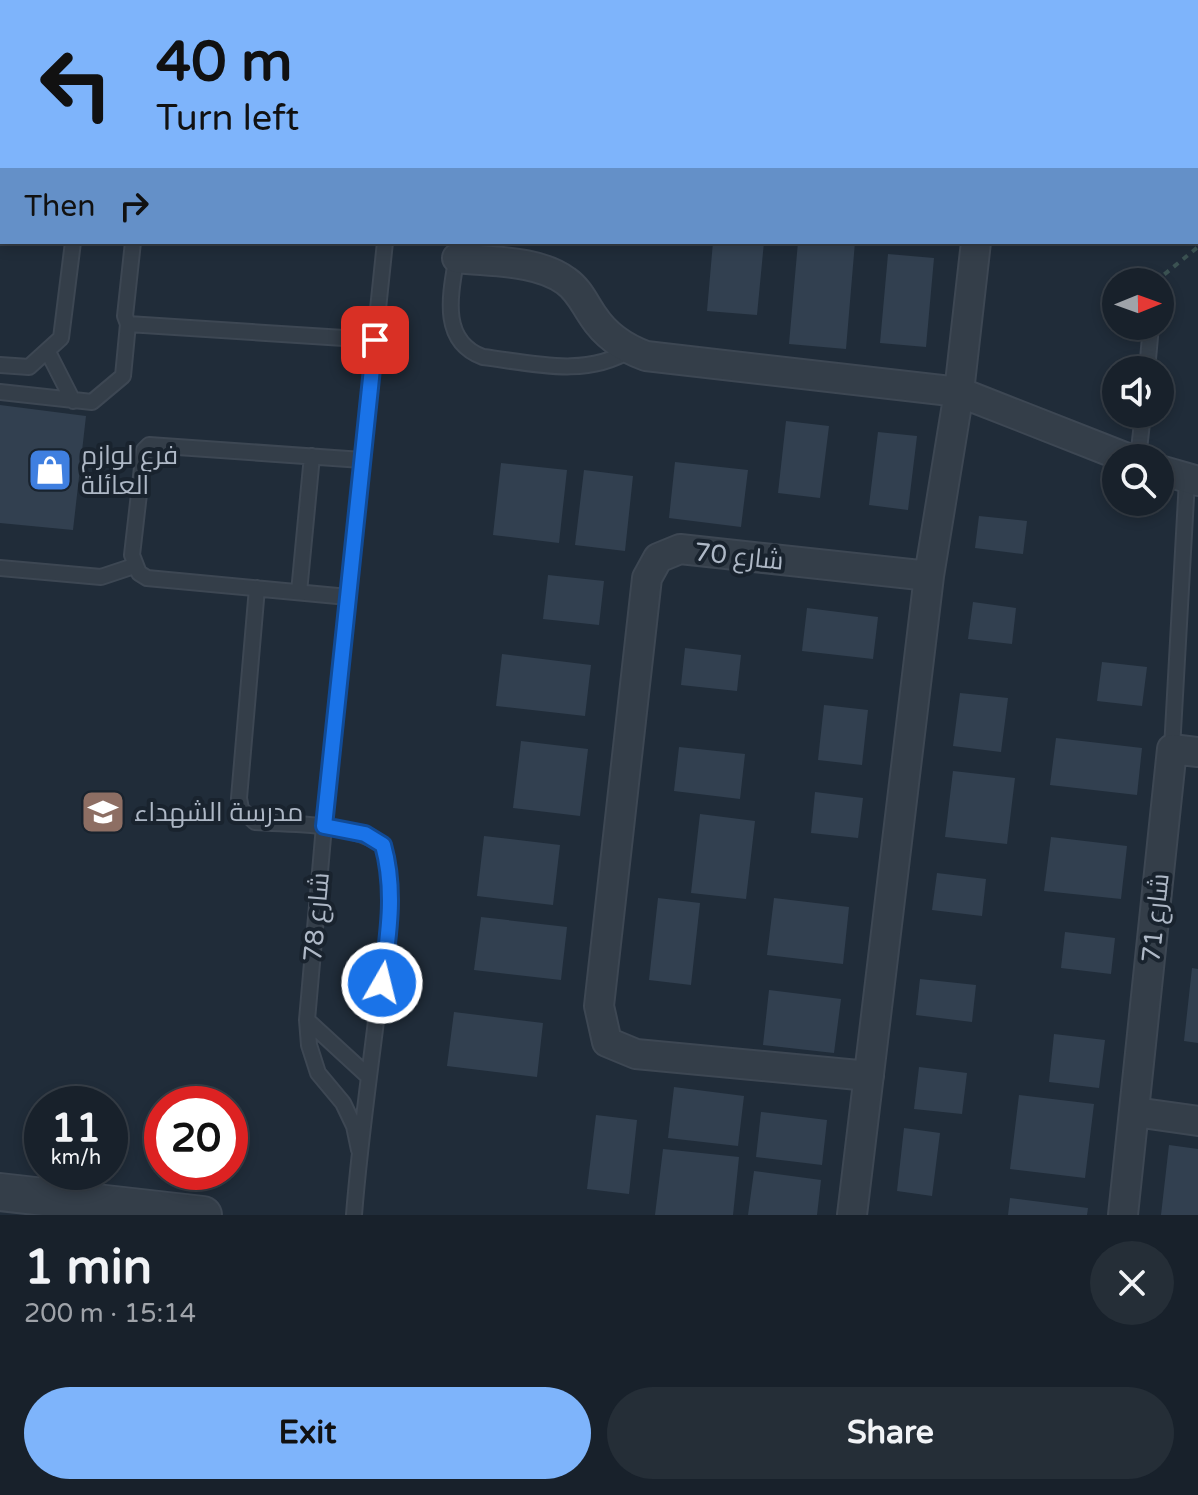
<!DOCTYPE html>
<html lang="en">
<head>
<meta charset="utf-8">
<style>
  :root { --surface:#18212b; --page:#252e37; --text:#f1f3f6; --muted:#9fa3a9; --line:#363e47; --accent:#7eb4fb }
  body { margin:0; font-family:"Varela Round",Cairo,sans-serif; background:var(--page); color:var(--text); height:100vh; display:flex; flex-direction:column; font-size:30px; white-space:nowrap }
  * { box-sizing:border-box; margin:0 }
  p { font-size:26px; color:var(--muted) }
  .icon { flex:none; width:44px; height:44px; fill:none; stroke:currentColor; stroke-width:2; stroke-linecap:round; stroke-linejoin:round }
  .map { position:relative; height:1215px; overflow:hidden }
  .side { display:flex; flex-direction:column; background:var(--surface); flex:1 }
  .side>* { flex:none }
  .top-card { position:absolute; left:0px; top:0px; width:1198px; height:244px; box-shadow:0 4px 12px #0003,0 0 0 2px var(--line); background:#7eb4fb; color:#111; overflow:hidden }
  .needle { width:52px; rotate:89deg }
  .fabs { position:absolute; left:1102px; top:268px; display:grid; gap:16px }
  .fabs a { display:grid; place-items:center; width:72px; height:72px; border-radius:50%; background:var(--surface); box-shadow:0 4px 12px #0003,0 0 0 2px var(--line); font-size:40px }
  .speed { position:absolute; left:24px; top:1086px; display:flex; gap:16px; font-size:40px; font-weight:700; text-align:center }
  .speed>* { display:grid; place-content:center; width:104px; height:104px; border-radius:50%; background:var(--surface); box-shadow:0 4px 12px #0003,0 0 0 2px var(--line); line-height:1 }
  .speed small { font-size:20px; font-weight:400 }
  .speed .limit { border:12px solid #d22; background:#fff; color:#111 }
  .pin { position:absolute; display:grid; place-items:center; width:68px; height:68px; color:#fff; margin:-34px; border-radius:16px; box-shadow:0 4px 12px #0006 }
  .me { position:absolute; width:88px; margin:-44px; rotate:8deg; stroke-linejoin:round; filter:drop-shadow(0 0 6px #0008) }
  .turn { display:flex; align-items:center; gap:28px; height:168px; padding:0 24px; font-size:36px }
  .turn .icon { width:104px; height:104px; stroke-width:2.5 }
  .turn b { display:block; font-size:56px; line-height:68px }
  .then { display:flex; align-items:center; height:76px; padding:0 24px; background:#0003; gap:16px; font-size:30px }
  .round { display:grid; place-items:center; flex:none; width:84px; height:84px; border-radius:42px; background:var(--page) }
  .overview { display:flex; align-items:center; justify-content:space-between; height:136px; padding:0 24px }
  h1 { font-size:48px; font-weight:700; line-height:60px }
  .cta { display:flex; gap:16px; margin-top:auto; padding:16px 24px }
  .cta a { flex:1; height:92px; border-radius:48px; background:var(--accent); color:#111; font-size:32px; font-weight:700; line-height:92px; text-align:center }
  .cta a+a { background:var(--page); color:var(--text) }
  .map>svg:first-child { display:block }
  .building { fill:#324050 }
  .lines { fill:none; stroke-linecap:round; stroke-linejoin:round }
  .service-casing { stroke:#3d4753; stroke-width:18 }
  .minor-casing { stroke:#3d4753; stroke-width:32 }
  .tertiary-casing { stroke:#3d4753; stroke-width:40 }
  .path { stroke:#3b5252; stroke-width:4; stroke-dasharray:6 6; stroke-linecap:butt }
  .service { stroke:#343e49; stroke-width:14 }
  .minor { stroke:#343e49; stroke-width:28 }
  .tertiary { stroke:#343e49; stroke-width:36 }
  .route-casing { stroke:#114b97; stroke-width:20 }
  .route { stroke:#1a73e8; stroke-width:14 }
  .labels { text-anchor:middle; stroke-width:8; stroke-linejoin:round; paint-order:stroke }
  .poi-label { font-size:26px; fill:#aeb8c6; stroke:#19232e; text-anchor:start }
  .street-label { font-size:26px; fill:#aeb8c6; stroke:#19232e }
</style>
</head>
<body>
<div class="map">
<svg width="1198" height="1215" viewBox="0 0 1198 1215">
  <rect width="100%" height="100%" fill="#202c39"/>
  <path class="building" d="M 713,242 L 764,242 L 757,315 L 707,311 Z
    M 798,242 L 855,242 L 846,349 L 789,344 Z
    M 888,254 L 934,258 L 926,347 L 880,343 Z
    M 0,405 L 86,416 L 73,530 L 0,523 Z
    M 786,421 L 829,426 L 820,498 L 778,493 Z
    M 878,432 L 917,436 L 908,510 L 869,505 Z
    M 675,462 L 748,470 L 741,527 L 669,518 Z
    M 501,463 L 567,470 L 559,543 L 493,535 Z
    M 584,470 L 633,476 L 625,551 L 575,545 Z
    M 979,516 L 1027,521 L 1023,554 L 975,548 Z
    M 548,575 L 604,581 L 599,625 L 543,619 Z
    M 973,602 L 1016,608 L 1012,644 L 968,639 Z
    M 807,608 L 878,617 L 873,659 L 802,651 Z
    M 685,648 L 741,655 L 737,691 L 681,685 Z
    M 502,654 L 591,665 L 585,716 L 496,706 Z
    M 1102,662 L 1147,667 L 1142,706 L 1097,701 Z
    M 960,693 L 1008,698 L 1001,752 L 953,746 Z
    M 824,705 L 868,710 L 862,765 L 818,760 Z
    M 1056,738 L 1142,748 L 1137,795 L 1050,785 Z
    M 521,741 L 588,749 L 580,816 L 513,808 Z
    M 679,747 L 745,754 L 740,799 L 674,791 Z
    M 953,771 L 1015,778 L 1007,844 L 945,837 Z
    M 815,792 L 863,798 L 858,838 L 811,833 Z
    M 700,814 L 755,821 L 746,899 L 691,893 Z
    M 484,836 L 560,845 L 553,905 L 477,896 Z
    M 1051,837 L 1127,846 L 1121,899 L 1044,891 Z
    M 937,873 L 986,879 L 982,916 L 932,910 Z
    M 658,898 L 700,903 L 691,985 L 649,980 Z
    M 774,898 L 849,907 L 843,964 L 767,955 Z
    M 481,917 L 567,927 L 561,980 L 474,970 Z
    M 1065,932 L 1115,938 L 1111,974 L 1061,968 Z
    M 1192,968 L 1198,969 L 1198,1043 L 1184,1041 Z
    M 920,979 L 976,985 L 972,1022 L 916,1015 Z
    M 769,990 L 841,999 L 834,1053 L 763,1045 Z
    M 454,1012 L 543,1023 L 537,1077 L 447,1066 Z
    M 1054,1034 L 1105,1040 L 1099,1088 L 1049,1082 Z
    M 919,1067 L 967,1073 L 962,1114 L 914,1109 Z
    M 674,1087 L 744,1096 L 738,1146 L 668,1138 Z
    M 1019,1095 L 1094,1104 L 1085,1178 L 1010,1169 Z
    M 761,1112 L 827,1120 L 822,1165 L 756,1157 Z
    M 596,1115 L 637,1120 L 629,1194 L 587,1189 Z
    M 904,1128 L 940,1133 L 932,1196 L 897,1191 Z
    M 1169,1145 L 1198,1149 L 1198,1215 L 1161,1215 Z
    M 663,1149 L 739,1157 L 733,1215 L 655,1215 Z
    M 754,1171 L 821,1180 L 817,1215 L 748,1215 Z
    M 1010,1198 L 1088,1208 L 1087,1215 L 1008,1215 Z"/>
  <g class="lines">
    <g class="service-casing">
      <path id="service" d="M 412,2 L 412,0
        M 487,2 L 487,0
        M 459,242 C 454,282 434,339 483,357 C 532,363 585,378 630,350
        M 128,324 L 125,316 L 133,242
        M 48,352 L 73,401
        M 0,365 L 29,367 L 61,338 L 73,242
        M 1147,370 L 1151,326
        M 0,392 L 92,402 L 123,376 L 128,324 L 375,340
        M 1138,458 L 1143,414
        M 0,568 L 101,577 L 134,566
        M 257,588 L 239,798 L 241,809 L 255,822 C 298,825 346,822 383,845 C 399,903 384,963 376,1021 C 368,1086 359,1150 354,1215
        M 299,592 L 312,456
        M 348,597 L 147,578 L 139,573 L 132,555 L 144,450 L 149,445 L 362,460
        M 1172,749 L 1187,480
        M 307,1020 L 369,1077
        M 359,1150 L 354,1126 L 343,1103 L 318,1073 L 309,1045 L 307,1020 L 324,826 L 385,242"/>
    </g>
    <g class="minor-casing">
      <path id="minor" d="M 707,2 L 707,0
        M 985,2 L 985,0
        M 457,258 C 491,262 538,260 566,281 C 579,290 584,303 593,316 C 606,336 624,348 646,356 L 959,392 L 1127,458
        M 1160,470 L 1198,481
        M 869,1076 L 636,1054 L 607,1042 L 599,1006 L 647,578 L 658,558 L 680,549 L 929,576
        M 1135,1112 L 1198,1121
        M 852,1215 L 929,576 L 959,392 L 976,242
        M 1123,1215 L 1172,749 L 1198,752"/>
    </g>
    <g class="tertiary-casing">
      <path id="tertiary" d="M 0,1192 L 203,1215"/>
    </g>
    <path class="path" d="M 1155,282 L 1198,247"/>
    <use href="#service" class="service"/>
    <use href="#minor" class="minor"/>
    <use href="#tertiary" class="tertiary"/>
  </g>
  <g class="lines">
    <g class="route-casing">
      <path id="route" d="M 375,340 L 324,826 L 365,834 L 383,845 C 396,891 388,937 382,983"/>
    </g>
    <use href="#route" class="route"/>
  </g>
  <defs>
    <g id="shop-square" transform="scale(2.3)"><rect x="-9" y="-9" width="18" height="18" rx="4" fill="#3f7fe0" stroke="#19232e"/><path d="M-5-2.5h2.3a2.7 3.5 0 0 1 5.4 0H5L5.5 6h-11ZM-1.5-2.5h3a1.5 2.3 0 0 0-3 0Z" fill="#fff"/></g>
    <g id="school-square" transform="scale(2.3)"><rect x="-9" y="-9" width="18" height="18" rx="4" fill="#8d6e63" stroke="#19232e"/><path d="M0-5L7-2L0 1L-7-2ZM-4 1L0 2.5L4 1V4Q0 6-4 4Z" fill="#fff"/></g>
  </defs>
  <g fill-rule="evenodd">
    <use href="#shop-square" x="50" y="470"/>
    <use href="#school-square" x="103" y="812"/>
  </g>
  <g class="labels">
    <g class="poi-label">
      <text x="81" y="464">فرع لوازم<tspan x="81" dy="30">العائلة</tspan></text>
      <text x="134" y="821">مدرسة الشهداء</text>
    </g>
    <g class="street-label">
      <text transform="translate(739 556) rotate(6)" y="9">شارع 70</text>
      <text transform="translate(316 917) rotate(-85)" y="9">شارع 78</text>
      <text transform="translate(1155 918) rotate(-84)" y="9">شارع 71</text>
    </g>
  </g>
</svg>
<div class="fabs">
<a><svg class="needle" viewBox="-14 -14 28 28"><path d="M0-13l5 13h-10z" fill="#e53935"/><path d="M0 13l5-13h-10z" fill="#9fa3a9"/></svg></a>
<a><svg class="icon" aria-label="sound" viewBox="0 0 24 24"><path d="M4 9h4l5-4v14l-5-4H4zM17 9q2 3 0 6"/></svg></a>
<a><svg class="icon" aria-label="search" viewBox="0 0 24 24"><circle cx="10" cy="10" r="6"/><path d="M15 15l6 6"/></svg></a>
</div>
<div class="speed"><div>11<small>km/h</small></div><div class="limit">20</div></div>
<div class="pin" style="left:375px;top:340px;background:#d93025"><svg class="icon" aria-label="arrive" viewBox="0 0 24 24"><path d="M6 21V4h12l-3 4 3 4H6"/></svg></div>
<svg class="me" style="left:382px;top:983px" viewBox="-20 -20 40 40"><circle r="17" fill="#1a73e8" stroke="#fff" stroke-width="3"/><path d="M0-11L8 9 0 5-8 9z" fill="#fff"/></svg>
<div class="top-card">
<div class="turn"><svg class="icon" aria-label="left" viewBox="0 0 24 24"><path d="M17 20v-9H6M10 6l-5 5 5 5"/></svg><div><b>40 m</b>Turn left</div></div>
<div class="then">Then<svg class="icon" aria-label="right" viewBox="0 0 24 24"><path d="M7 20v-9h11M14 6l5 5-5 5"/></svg></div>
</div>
</div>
<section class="side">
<div class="overview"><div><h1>1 min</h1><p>200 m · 15:14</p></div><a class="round"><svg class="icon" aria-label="close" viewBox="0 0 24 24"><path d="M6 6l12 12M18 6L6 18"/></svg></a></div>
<div class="cta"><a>Exit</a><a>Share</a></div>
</section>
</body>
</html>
